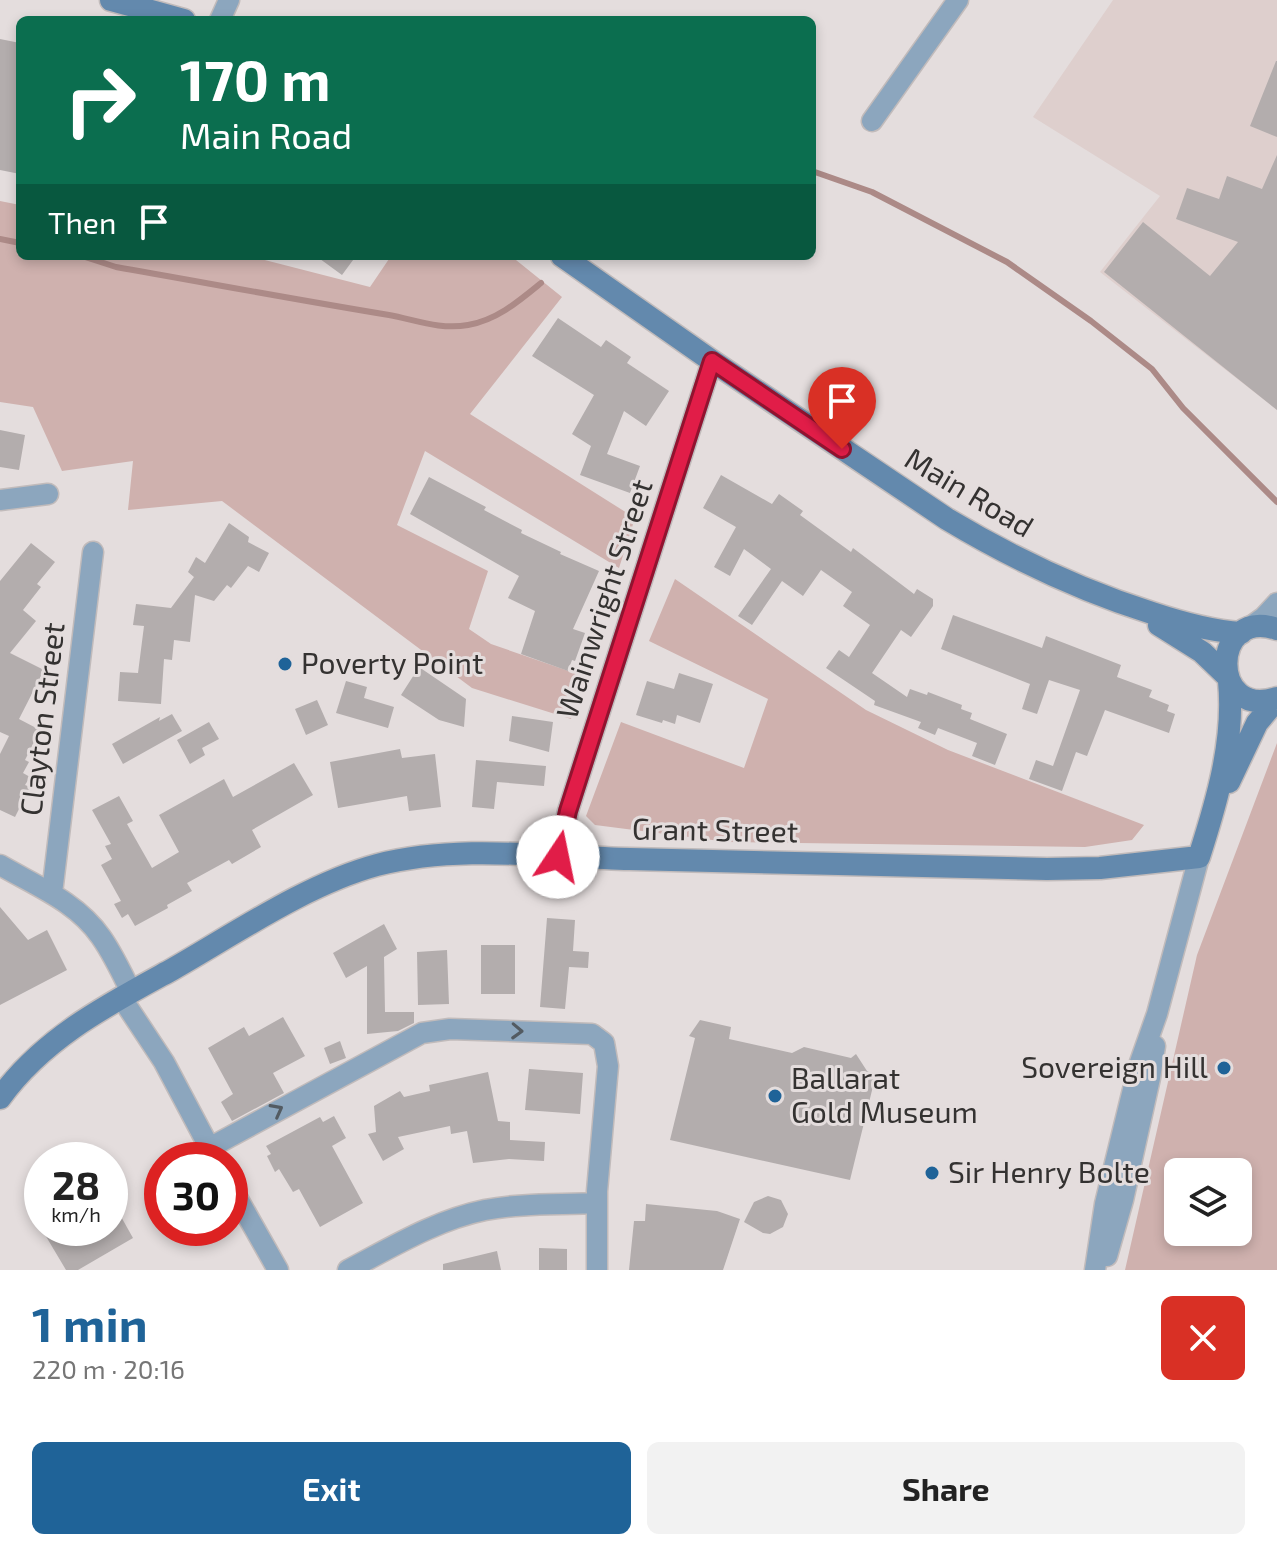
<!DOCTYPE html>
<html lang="en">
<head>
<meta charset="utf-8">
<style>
  :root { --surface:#fff; --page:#f2f2f2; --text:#222; --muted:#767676; --accent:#1f6398 }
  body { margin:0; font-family:"Exo 2",sans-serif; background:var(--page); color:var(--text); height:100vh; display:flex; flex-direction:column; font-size:30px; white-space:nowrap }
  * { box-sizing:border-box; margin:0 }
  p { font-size:26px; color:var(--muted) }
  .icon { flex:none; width:44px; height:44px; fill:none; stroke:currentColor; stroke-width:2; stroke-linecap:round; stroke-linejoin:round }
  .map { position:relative; height:1270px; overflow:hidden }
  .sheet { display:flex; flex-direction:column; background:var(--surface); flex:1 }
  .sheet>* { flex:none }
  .banner { position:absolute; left:16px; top:16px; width:800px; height:244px; border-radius:12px; box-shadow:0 4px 12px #0003; background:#0b6e4f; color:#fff; overflow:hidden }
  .buttons { position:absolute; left:1164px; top:1158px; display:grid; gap:16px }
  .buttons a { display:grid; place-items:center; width:88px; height:88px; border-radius:12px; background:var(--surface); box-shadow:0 4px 12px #0003; font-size:40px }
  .speed { position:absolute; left:24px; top:1142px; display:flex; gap:16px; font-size:40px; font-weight:700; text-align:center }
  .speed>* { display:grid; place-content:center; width:104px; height:104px; border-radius:50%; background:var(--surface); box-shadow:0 4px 12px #0003; line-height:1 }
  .speed small { font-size:20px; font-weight:400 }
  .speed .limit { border:12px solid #d22; background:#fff; color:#111 }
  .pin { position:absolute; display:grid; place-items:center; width:68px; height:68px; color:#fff; margin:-82px -34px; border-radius:50% 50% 50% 0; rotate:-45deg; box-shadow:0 0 8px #0007 }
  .pin .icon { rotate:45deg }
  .me { position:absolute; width:88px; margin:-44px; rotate:11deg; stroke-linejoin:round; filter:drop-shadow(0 0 6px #0008) }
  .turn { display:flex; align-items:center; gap:28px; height:168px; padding:0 32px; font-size:36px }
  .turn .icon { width:104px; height:104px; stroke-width:2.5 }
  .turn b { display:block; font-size:56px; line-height:68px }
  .then { display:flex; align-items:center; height:76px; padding:0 32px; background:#0003; gap:16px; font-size:30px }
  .round { display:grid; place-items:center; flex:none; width:84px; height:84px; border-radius:12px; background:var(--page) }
  .overview { display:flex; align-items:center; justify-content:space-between; height:136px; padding:0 32px }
  h1 { font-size:48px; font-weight:700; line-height:60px; color:var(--accent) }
  .cta { display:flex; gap:16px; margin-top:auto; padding:16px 32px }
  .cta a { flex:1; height:92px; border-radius:12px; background:var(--accent); color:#fff; font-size:32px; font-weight:700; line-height:92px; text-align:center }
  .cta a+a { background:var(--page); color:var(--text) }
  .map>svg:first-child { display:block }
  .built { fill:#decfcd }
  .green { fill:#cfb1ae; fill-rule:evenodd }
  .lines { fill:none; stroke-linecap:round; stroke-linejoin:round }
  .stream { stroke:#ac8a87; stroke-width:6 }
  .building { fill:#b3adad }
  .minor-casing { stroke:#c1bbbb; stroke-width:23 }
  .secondary-casing { stroke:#c1bbbb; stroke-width:25 }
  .minor { stroke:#8ca6be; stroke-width:20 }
  .secondary { stroke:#6389ad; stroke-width:22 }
  .oneway { stroke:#535b62 }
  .route-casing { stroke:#92132f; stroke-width:20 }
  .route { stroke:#e11d48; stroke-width:14 }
  .poi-dot { fill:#1f6398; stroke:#e4dddd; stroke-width:3 }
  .labels { text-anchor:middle; stroke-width:6; stroke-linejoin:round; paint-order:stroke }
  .street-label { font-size:30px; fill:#343231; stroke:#e4dddd }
  .poi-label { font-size:30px; fill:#343231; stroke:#e4dddd; text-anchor:start }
</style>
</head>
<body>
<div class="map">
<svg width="1277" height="1270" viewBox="0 0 1277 1270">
  <rect width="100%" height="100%" fill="#e4dddd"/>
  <path class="built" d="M 1113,0 L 1277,0 L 1277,410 L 1100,272 L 1160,196 L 1033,117 Z"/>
  <path class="green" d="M 0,201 L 20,205 L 20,256 L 249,256 L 370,287 L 391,256 L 511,256 L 562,297 L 470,414 L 635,518 L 619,568 L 425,451 L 397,525 L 488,571 L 469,629 L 491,644 L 583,676 L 571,719 L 472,688 L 222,501 L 128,510 L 133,461 L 62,471 L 33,407 L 0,402 Z
    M 675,579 L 866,710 L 948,750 L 1144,825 L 1132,840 L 1085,847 L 728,842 L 595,825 L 586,816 L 621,722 L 744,768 L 768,699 L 649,641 Z
    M 1277,743 L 1277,1270 L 1125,1270 L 1197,955 ZM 1178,1172 L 1238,1172 L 1238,1232 L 1178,1232 Z"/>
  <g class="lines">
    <path class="stream" d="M 812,171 L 872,192 L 1007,262 L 1091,321 L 1152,369 L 1183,408 L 1277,502
      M 0,239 L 20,243
      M 82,256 L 116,267 C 207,283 298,300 389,315 C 416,320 440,330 468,325 C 497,320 519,301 541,283"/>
  </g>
  <path class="building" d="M 0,39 L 20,43 L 20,174 L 0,170 Z
    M 1276,61 L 1277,61 L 1277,137 L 1250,126 Z
    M 1277,155 L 1277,410 L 1104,272 L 1143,222 L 1210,276 L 1238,242 L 1176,219 L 1187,188 L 1219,199 L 1227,176 L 1262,189 Z
    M 316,256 L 356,256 L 342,275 Z
    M 558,318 L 601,347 L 606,340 L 631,357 L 627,363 L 669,391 L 646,426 L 624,411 L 607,454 L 640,466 L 630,493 L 580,475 L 591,446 L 572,434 L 594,395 L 532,356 Z
    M 0,430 L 25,435 L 19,470 L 0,467 Z
    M 721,475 L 772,504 L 779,494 L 803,511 L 800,515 L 851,552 L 853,548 L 914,594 L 917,589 L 933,599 L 933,606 L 911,637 L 901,630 L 872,673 L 907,697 L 910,689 L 927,695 L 928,692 L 962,705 L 961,709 L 972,713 L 970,719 L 1007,734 L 995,765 L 972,756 L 977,743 L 938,728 L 935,735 L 918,728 L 921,722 L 874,705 L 875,701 L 826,668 L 839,650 L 849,657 L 870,625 L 843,606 L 852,592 L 821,570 L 803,596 L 782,581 L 752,625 L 738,616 L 771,569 L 744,549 L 730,576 L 714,567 L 736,527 L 703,508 Z
    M 429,477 L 486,507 L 484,510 L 522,530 L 521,533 L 561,552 L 560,554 L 599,571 L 573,629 L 585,633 L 575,661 L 572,660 L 568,671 L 521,654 L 535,611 L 508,598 L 519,576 L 410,514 Z
    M 229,523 L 249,537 L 248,542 L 269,553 L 259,572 L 248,566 L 231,588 L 227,585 L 214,601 L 195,595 L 190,642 L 174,640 L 172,660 L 164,659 L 161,704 L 118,701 L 120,672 L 138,673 L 144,626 L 133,625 L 136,604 L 171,608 L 194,577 L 188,572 L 196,557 L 205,563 Z
    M 31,543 L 55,562 L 37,584 L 41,587 L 23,610 L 36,621 L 10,653 L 44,670 L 19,719 L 40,730 L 25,760 L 29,762 L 23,773 L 30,777 L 25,785 L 30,787 L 15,817 L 0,810 L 0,754 L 9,736 L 0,732 L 0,581 Z
    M 953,615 L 1042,648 L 1046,636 L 1121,665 L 1117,677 L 1152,690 L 1149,697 L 1169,705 L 1167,711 L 1175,714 L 1169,733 L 1105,710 L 1087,756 L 1076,752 L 1062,791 L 1029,779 L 1036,760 L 1053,766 L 1080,690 L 1049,680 L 1037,714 L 1022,709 L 1030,684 L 941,649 Z
    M 419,667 L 466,699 L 464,727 L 439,720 L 401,695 Z
    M 679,673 L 713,684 L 700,723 L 677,715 L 675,724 L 663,720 L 662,723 L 636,715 L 647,681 L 674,689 Z
    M 346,681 L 367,687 L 364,698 L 394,707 L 388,728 L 336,713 Z
    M 317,700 L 328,725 L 306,735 L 295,709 Z
    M 172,714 L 182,731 L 123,764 L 112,744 L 160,717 L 159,721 Z
    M 512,716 L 553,722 L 549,752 L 509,741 Z
    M 209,722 L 219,739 L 202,748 L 205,755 L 190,764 L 177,740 Z
    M 400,749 L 402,758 L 435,754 L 441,807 L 409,811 L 407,796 L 338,808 L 330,762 Z
    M 476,760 L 546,766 L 544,786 L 497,782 L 494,809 L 472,807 Z
    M 294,763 L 313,795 L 252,830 L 261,847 L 232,864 L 229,860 L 187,883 L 192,891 L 167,905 L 168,908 L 135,926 L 128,914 L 122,918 L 114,904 L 121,901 L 101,865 L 112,859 L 105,846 L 111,844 L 92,810 L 119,796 L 133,821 L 127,824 L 152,868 L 179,852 L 159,815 L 224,779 L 233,797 Z
    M 0,907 L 28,940 L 47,930 L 67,970 L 0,1005 Z
    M 547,918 L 575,920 L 573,951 L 589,952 L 588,968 L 569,967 L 565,1009 L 540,1007 Z
    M 384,924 L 397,949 L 384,957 L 385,1012 L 414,1012 L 414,1023 L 398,1031 L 367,1034 L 367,966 L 346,978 L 333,953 Z
    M 481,945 L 515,945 L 515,994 L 481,994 Z
    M 447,950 L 449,1004 L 418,1005 L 417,952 Z
    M 283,1017 L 305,1056 L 273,1073 L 284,1093 L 232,1121 L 221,1102 L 233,1094 L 208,1048 L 244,1027 L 249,1036 Z
    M 700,1020 L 731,1027 L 729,1039 L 792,1053 L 804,1047 L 851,1058 L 856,1054 L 867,1071 L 876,1074 L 850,1180 L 670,1140 L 695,1038 L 689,1036 Z
    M 340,1041 L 346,1058 L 330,1064 L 324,1048 Z
    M 529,1069 L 583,1073 L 580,1114 L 525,1110 Z
    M 488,1072 L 498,1121 L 510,1122 L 510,1140 L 545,1142 L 544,1161 L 509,1159 L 473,1163 L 467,1131 L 451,1134 L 450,1126 L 398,1137 L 404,1149 L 383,1161 L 368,1134 L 376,1132 L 374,1106 L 400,1091 L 404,1097 L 430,1091 L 429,1085 Z
    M 334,1116 L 346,1138 L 332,1146 L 363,1203 L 320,1227 L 299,1189 L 293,1192 L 279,1169 L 275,1172 L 267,1156 L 271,1154 L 266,1146 L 320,1117 L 323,1122 Z
    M 768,1196 L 781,1200 L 788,1214 L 783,1227 L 770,1234 L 763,1233 L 744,1222 L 754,1202 Z
    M 110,1197 L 133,1238 L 78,1270 L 66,1270 L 41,1228 L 110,1228 Z
    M 646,1204 L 717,1211 L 740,1219 L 723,1270 L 629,1270 L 634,1221 L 645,1221 Z
    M 539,1248 L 567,1249 L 567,1270 L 539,1270 Z
    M 497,1251 L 501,1270 L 443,1270 L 443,1264 Z"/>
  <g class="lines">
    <g class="minor-casing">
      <path id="minor" d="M 220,20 L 229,0
        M 872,121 L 958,0
        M 0,500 L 48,494
        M 1246,630 L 1264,617 L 1277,603
        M 558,857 L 568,811 L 712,361
        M 0,865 C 36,886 77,902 101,937 C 113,954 122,973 131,992
        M 52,893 L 93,552
        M 121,997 L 164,1062 L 216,1160
        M 209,1148 L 422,1033 L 450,1029 L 592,1034 L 604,1043 L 608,1066 L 597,1191 L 597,1270
        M 230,1185 L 278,1270
        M 1107,1256 L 1123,1200 L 1150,1078 L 1155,1046
        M 348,1270 C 392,1247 436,1220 485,1210 C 521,1203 560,1205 597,1203
        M 1095,1270 L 1105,1204 L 1139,1065 L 1157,1014 L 1199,857"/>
    </g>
    <g class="secondary-casing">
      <path id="secondary" d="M 111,0 L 184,20
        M 562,256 L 712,361 L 947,519 C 1012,558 1079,590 1152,613 C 1182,623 1210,631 1241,633
        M 1159,625 L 1202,652 L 1227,676
        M 1277,629 C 1210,606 1209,721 1277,698
        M 1229,782 L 1257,723 L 1277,699
        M 0,1098 C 44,1037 109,1004 173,969 C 236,933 307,884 377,865 C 459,844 546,857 630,859 C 769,862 908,866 1047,869 L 1100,868 L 1199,857 C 1217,801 1235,740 1229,681"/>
    </g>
    <use href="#minor" class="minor"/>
    <use href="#secondary" class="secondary"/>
  </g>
  <defs><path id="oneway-chevron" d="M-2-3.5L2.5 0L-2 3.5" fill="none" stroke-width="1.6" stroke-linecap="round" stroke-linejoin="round" transform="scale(2)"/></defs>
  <g class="oneway">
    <use href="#oneway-chevron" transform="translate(517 1031) rotate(2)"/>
    <use href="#oneway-chevron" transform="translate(277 1110) rotate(-28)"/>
  </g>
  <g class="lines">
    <g class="route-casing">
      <path id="route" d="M 558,857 L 568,811 L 712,361 L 842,449"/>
    </g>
    <use href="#route" class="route"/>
  </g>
  <g class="poi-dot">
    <circle cx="285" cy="664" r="8"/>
    <circle cx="1224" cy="1068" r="8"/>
    <circle cx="775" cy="1096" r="8"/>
    <circle cx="932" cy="1173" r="8"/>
  </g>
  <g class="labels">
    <g class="street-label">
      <text transform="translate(969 493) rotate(31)" y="10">Main Road</text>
      <text transform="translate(605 599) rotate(-72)" y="10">Wainwright Street</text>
      <text transform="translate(43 719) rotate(-83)" y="10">Clayton Street</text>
      <text transform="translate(715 831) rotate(1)" y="10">Grant Street</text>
    </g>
    <g class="poi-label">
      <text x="301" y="674">Poverty Point</text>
      <text x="1208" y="1078" text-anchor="end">Sovereign Hill</text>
      <text x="791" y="1089">Ballarat<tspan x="791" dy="34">Gold Museum</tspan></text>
      <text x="948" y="1183">Sir Henry Bolte</text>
    </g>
  </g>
</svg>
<div class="buttons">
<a><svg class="icon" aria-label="layers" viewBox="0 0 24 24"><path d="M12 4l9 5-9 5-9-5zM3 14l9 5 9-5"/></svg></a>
</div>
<div class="speed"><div>28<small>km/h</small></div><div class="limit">30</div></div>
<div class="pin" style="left:842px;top:449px;background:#d93025"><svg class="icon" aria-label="arrive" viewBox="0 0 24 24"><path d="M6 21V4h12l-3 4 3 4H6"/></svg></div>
<svg class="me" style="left:558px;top:857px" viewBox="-20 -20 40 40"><circle r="19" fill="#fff"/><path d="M0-13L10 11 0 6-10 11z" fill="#e11d48"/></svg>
<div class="banner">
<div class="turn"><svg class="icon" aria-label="right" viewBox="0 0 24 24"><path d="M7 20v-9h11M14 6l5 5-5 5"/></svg><div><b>170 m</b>Main Road</div></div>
<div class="then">Then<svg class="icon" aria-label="arrive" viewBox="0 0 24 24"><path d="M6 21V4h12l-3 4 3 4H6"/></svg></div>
</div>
</div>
<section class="sheet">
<div class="overview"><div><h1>1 min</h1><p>220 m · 20:16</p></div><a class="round" style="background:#d93025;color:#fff"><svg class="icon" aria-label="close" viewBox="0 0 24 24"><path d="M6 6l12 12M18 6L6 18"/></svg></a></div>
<div class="cta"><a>Exit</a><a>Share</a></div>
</section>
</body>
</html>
